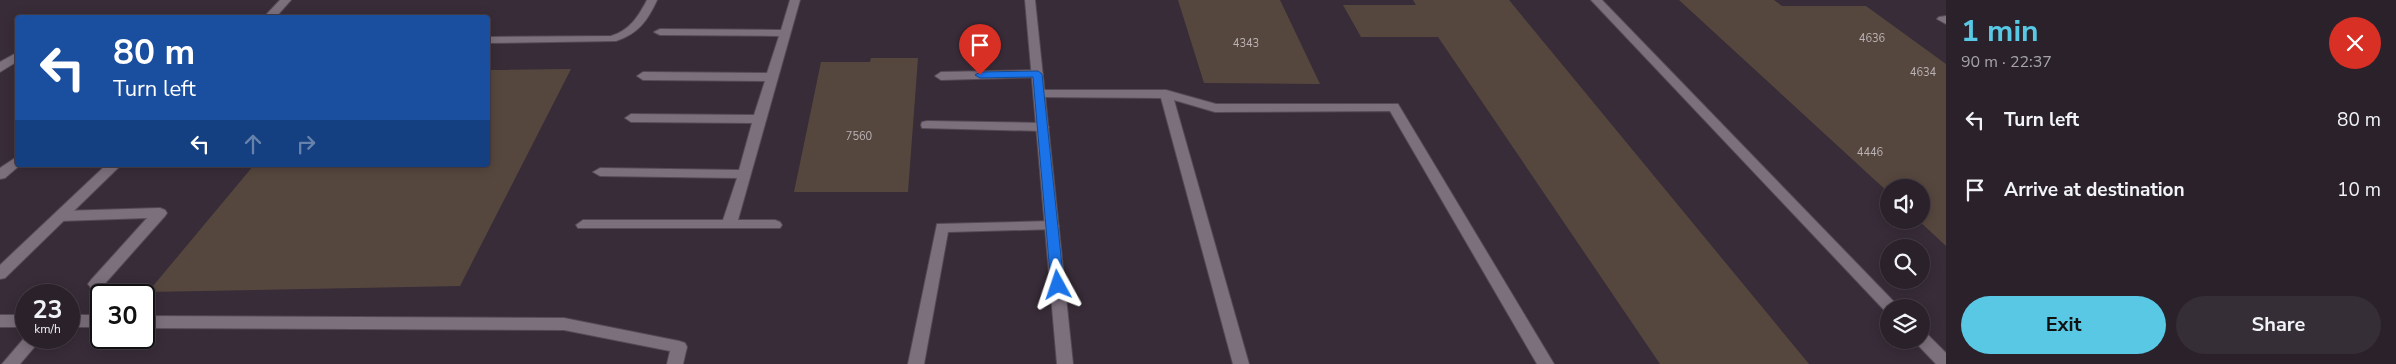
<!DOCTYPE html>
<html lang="en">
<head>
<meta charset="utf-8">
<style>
  :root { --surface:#2a212a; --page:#362e36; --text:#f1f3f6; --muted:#a5a3a8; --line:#463e47; --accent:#58c8e4 }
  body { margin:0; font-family:"Nunito Sans",sans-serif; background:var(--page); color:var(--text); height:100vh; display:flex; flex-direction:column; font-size:19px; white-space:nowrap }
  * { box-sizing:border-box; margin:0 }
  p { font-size:16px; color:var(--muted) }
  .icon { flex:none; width:28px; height:28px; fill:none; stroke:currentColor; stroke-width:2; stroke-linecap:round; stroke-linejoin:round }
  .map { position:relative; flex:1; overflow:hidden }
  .panel { display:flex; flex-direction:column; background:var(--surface); width:450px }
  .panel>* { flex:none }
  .top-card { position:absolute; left:15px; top:15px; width:475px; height:152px; border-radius:5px; box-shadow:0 2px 12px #0003,0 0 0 1px var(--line); background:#1a4fa0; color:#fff; overflow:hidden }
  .fabs { position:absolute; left:1880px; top:179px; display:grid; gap:10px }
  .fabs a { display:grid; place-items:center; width:50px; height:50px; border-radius:50%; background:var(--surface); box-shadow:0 2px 12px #0003,0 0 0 1px var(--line); font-size:25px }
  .speed { position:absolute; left:15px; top:284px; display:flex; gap:10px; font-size:25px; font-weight:700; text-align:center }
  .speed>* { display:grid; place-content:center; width:65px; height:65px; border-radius:50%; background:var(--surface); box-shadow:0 2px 12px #0003,0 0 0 1px var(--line); line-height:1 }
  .speed small { font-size:12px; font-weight:400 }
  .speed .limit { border:2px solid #111; border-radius:8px; background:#fff; color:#111 }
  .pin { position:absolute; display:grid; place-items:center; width:42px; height:42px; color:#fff; margin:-51px -21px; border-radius:50% 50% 50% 0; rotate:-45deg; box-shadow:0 0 5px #0007 }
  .pin .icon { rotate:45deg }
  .me { position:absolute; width:55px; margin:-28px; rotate:355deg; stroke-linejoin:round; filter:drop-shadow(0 0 4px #0008) }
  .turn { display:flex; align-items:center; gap:18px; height:105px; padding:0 15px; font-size:22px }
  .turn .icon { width:65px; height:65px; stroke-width:2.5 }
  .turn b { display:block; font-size:35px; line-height:42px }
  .lanes { display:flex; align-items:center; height:48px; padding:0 15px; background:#0003; justify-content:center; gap:25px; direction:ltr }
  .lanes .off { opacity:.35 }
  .round { display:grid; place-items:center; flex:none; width:52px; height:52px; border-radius:26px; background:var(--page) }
  .head { display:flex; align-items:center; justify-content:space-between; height:85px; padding:0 15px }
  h1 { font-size:30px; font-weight:700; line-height:38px; color:var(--accent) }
  .button { display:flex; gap:10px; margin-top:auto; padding:10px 15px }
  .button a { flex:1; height:58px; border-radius:30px; background:var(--accent); color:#111; font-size:20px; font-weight:700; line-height:58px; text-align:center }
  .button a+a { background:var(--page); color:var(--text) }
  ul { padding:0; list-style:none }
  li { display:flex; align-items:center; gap:15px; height:70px; padding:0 15px }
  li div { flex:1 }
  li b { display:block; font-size:19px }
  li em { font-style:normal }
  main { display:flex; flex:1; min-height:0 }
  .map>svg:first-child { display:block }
  .building { fill:#56473e }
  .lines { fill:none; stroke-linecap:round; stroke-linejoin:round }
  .service-casing { stroke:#544b54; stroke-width:2 }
  .minor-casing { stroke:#544b54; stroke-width:2 }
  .service { fill:#7d707d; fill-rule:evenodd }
  .minor { fill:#7d707d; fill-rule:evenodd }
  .route { fill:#1a73e8; stroke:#114b97 }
  .labels { text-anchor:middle; stroke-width:5; stroke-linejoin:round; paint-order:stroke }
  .number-label { font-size:11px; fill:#bcb3b6 }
</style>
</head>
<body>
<main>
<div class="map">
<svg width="1946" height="364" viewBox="0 0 1946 364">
  <rect width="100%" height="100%" fill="#382c38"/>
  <path class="building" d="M 1178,0 L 1280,0 L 1320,84 L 1204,83 Z
    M 1413,0 L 1509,0 L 1809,364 L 1660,364 L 1438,37 L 1361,37 L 1343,5 L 1416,5 Z
    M 1679,0 L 1774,0 L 1782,6 L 1866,6 L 1946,64 L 1946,246 L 1918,220 L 1921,220 L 1921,188 L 1889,188 L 1889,193 Z
    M 871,58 L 918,58 L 908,192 L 794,192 L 821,62 L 870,62 Z
    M 571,69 L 460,286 L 148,292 L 254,165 L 488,165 L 488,70 Z"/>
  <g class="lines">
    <g class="service-casing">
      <path id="service" d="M 647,0 L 657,0 C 648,20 638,34 616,41 L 488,43 L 488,37 L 611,36 C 630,30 638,17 647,0 Z
        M 790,0 L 800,0 L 738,220 L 775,220 L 780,222 L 782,225 L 780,228 L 578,228 L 576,225 L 583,220 L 723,220 L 737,178 L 600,176 L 593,172 L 600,168 L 739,170 L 752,123 L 631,122 L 625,118 L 631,114 L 754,115 L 765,81 L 643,80 L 637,76 L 643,72 L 767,73 L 779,36 L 660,35 L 654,32 L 660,29 L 781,30 Z
        M 1591,0 L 1602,0 L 1900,308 L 1889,308 L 1889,313 L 1886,312 Z
        M 1946,16 L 1946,24 L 1937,19 L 1939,17 Z
        M 18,52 L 18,61 L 0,72 L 0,62 Z
        M 1037,70 L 1043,74 L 1041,77 L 941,80 L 935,76 L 941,72 Z
        M 1040,90 L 1166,90 L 1216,104 L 1398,104 L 1554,364 L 1537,364 L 1390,111 L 1215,112 L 1174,100 L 1249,364 L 1233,364 L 1161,98 L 1036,97 L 1034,94 L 1036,91 Z
        M 927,121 L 1043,123 L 1049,127 L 1043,131 L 922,128 L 921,125 L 922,122 Z
        M 18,156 L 18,165 L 20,165 L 5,178 L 0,179 L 0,168 Z
        M 160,208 L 165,210 L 167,213 L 165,216 L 101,288 L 91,288 L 88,284 L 91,280 L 147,218 L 61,221 L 54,216 L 61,211 Z
        M 1052,221 L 1059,226 L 1057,229 L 948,232 L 924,364 L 908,364 L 937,224 Z
        M 0,315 L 26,315 L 26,327 L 0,327 Z
        M 69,315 L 101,315 L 101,327 L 69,327 Z
        M 144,316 L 564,318 L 679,341 L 685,343 L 687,347 L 683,364 L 667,364 L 670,351 L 564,330 L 144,328 Z
        M 1921,332 L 1927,334 L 1946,353 L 1946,364 L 1936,364 L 1915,342 L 1914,340 L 1921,340 Z
        M 26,336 L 42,338 L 20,364 L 2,364 Z"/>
    </g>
    <g class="minor-casing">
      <path id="minor" d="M 280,0 L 291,0 L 275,18 L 263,18 Z
        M 1025,0 L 1035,0 L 1073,364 L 1057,364 Z
        M 106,165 L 121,165 L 5,278 L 0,279 L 0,265 Z"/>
    </g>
    <use href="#service" class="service"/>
    <use href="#minor" class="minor"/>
  </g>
  <path class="route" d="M 1038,71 L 1042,74 L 1064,285 L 1058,290 L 1051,285 L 1033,77 L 980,78 L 975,75 L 980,72 Z"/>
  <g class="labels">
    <g class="number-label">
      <text x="1872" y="42">4636</text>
      <text x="1246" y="47">4343</text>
      <text x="1923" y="76">4634</text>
      <text x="859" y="140">7560</text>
      <text x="1870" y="156">4446</text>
    </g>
  </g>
</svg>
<div class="fabs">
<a><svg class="icon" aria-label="sound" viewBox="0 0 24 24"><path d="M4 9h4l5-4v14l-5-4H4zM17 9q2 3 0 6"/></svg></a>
<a><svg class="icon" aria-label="search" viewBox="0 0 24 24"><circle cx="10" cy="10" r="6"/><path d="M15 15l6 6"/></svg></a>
<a><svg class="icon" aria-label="layers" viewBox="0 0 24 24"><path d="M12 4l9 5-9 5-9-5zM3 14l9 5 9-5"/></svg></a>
</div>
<div class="speed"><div>23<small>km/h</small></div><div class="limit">30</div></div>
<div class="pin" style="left:980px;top:75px;background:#d93025"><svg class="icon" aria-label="arrive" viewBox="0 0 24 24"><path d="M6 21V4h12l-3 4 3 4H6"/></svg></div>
<svg class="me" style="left:1058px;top:285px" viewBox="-20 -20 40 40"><path d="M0-17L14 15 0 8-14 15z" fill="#1a73e8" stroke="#fff" stroke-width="4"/></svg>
<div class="top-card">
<div class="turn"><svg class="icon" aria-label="left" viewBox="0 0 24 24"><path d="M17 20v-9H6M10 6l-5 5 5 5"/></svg><div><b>80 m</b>Turn left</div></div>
<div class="lanes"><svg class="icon" aria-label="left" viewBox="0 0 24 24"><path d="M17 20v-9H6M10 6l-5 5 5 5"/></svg><svg class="icon off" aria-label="ahead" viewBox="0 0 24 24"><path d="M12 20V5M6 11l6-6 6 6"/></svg><svg class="icon off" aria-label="right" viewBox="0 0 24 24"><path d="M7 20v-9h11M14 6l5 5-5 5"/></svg></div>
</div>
</div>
<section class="panel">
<div class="head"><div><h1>1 min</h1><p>90 m · 22:37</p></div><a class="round" style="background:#d93025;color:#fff"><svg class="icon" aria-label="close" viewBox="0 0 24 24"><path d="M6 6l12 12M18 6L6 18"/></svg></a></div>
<ul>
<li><svg class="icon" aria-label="left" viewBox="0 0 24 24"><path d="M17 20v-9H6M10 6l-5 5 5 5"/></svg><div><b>Turn left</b></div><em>80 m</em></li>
<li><svg class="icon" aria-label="arrive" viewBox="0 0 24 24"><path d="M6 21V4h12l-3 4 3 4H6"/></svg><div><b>Arrive at destination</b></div><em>10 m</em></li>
</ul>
<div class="button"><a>Exit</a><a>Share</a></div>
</section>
</main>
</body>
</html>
